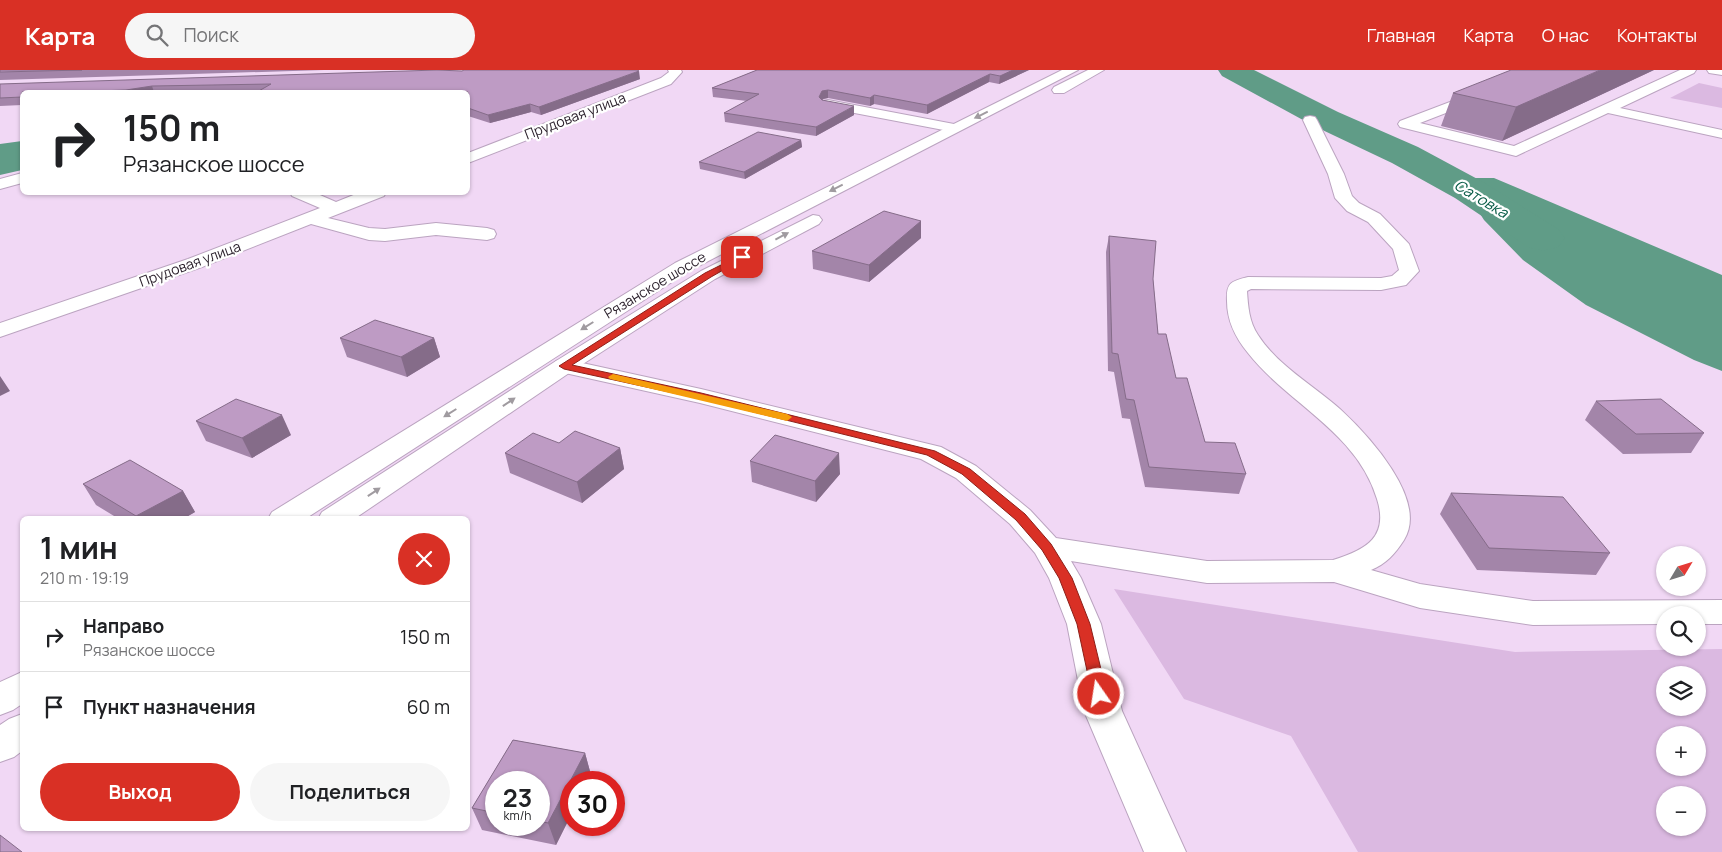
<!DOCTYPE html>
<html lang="ru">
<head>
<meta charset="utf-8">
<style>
  :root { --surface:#fff; --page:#f6f6f6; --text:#202124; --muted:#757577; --line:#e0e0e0; --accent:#d93025 }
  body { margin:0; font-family:Manrope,sans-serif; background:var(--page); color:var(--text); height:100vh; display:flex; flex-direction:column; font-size:19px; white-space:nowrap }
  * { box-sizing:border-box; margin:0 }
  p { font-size:16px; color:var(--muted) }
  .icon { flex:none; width:28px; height:28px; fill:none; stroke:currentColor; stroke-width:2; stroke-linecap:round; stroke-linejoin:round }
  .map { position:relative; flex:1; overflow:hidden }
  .side { position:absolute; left:20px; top:446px; width:450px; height:315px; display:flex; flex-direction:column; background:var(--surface); border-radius:8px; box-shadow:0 1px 4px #0004 }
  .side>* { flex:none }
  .guide { position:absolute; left:20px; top:20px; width:450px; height:105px; border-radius:8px; box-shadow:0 1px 4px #0004; background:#fff; color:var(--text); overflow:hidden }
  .needle { width:32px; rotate:52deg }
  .buttons { position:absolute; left:1656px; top:476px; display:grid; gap:10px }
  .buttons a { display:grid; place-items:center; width:50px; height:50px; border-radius:50%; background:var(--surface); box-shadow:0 1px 4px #0004; font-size:25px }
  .speed { position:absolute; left:485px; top:701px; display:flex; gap:10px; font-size:25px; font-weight:700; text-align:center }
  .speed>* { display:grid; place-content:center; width:65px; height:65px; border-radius:50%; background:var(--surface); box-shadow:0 1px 4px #0004; line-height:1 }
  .speed small { font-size:12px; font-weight:400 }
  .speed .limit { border:8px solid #d22; background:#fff; color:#111 }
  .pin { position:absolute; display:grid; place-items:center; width:42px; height:42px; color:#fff; margin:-21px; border-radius:10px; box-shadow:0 2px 8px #0006 }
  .me { position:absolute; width:55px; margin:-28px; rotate:347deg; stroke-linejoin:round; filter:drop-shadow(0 0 4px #0008) }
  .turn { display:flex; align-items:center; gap:18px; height:105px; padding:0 20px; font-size:22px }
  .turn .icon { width:65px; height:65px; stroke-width:2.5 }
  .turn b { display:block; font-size:35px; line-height:42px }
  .round { display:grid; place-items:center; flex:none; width:52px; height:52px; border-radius:26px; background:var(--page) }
  .headline { display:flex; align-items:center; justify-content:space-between; height:85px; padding:0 20px }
  h1 { font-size:30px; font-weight:700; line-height:38px }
  .button { display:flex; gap:10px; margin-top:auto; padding:10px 20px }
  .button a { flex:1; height:58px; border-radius:30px; background:var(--accent); color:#fff; font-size:20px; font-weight:700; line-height:58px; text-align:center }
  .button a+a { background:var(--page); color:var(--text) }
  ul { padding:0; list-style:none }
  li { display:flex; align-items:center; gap:15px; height:70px; padding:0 20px; border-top:1px solid var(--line) }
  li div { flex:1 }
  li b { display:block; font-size:19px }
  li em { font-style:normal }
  header { display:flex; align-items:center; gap:30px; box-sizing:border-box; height:70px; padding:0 25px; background:var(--accent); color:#fff }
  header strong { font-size:24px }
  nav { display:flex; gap:28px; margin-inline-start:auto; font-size:18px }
  .search { width:350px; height:45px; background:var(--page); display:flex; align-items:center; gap:12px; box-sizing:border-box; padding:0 18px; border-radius:28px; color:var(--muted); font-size:19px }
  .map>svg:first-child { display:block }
  .green { fill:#dbb9e1; fill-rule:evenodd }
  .water { fill:#609c87 }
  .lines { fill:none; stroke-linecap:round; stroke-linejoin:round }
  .river { fill:#609c87; fill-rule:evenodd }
  .minor-casing { stroke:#bba4c0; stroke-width:2 }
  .major-casing { stroke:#bba4c0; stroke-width:2 }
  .minor { fill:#fff; fill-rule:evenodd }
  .major { fill:#fff; fill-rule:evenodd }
  .wall { fill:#a385a9; fill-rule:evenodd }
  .shaded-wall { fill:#856c89 }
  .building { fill:#be9bc4; stroke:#856c89 }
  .oneway { fill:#a09ba0 }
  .route { fill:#d93025; stroke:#8d1f18 }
  .slow { fill:#f59e0b }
  .labels { text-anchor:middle; stroke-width:4.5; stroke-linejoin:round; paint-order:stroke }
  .far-street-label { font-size:14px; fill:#2b212c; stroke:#fff }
  .far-water-label { font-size:15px; font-style:italic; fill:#085b46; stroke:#fff }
</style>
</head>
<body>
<header>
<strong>Карта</strong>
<div class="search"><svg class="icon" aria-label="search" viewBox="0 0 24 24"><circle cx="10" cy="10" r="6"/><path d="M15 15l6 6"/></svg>Поиск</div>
<nav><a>Главная</a><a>Карта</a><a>О нас</a><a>Контакты</a></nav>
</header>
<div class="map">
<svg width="1722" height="782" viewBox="0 0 1722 782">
  <rect width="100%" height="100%" fill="#f1d8f5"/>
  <path class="green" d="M 1699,13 L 1722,18 L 1722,38 L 1670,28 Z
    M 1114,519 L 1515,582 L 1722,579 L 1722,782 L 1358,782 L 1291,666 L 1184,629 ZM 1665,605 L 1698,605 L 1698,638 L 1665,638 ZM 1665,665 L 1698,665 L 1698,698 L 1665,698 ZM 1665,725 L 1698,725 L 1698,758 L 1665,758 Z"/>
  <path class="water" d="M 22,71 L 22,100 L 0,105 L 0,74 Z
    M 1471,108 L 1494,108 L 1722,205 L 1722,301 L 1694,290 L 1586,235 L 1523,190 L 1484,150 L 1468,125 Z"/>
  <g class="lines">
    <path class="river" d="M 1218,0 L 1254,0 L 1338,42 L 1418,77 L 1483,112 L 1558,159 L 1565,168 L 1558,177 L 1543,181 L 1528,177 L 1455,128 L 1392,93 L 1314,56 L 1222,6 Z"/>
    <g class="minor-casing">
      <path id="minor" d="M 668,0 L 681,0 L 682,2 L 671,14 L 468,93 L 468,83 L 661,8 L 669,2 Z
        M 1534,0 L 1551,0 L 1549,3 L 1420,53 L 1514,76 L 1680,0 L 1696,0 L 1694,3 L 1620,38 L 1722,60 L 1722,68 L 1608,43 L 1516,86 L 1400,57 L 1398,54 L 1400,51 Z
        M 1707,0 L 1722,0 L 1722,5 L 1709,3 Z
        M 828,30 L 954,54 L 959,55 L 961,58 L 959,61 L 954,62 L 823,37 L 821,34 L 823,31 Z
        M 1310,46 L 1315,47 L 1317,50 L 1344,104 L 1352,126 L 1359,133 L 1380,144 L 1409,174 L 1419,201 L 1406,215 L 1381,220 L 1251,219 L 1247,221 C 1248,236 1249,252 1258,265 C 1278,296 1313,315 1340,339 C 1368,365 1429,430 1404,470 C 1395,484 1386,494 1371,500 L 1420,514 L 1533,531 L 1722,530 L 1722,554 L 1698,554 L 1698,545 L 1665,545 L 1665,554 L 1533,555 L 1420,538 L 1334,512 L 1207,513 L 1071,491 L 1081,508 L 1101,554 L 1122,641 L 1186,782 L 1144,782 L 1084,641 L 1067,554 L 1049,508 L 1035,483 L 1010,454 L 956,408 L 921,389 L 700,333 L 556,301 L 552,296 L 556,291 L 564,289 L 701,319 L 941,377 L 976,396 L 1030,440 L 1056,468 L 1207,491 L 1333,490 C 1366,480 1389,467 1377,429 C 1357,362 1288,334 1248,283 C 1235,267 1227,251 1227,231 C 1226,213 1231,211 1248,207 L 1381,208 L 1392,206 L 1399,200 L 1393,179 L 1368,152 L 1347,141 L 1335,128 L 1328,104 L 1303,50 L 1305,47 Z
        M 22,103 L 22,113 L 0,119 L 0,109 Z
        M 290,122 L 313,122 L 336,132 L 361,122 L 386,122 L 384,126 L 328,148 L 369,158 L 385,159 L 436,153 L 487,158 L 494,160 L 496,164 L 494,168 L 487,170 L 436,165 L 385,171 L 369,170 L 311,154 L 202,197 L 0,267 L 0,253 L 188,189 L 320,138 L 292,126 Z"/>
    </g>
    <g class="major-casing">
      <path id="major" d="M 1062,0 L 1078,0 L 689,201 L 305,449 L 268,449 L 272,442 L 675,193 Z
        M 1088,0 L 1104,0 L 1064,23 L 1054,23 L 1052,20 L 1054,17 Z
        M 813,145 L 819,146 L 822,150 L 819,154 L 715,209 L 572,301 L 354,449 L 318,449 L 322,442 L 556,291 L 701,201 Z
        M 22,602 L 22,634 L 13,640 L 0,645 L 0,612 Z
        M 22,644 L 22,681 L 14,687 L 0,692 L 0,655 L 9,649 Z"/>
    </g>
    <use href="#minor" class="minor"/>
    <use href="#major" class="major"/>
  </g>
  <path class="wall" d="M 0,0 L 324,0 L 0,10 Z
    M 757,0 L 1029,0 L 999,14 L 989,12 L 927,44 L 874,34 L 870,36 L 828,28 L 823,29 L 822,30 L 854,45 L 816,66 L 725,52 L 724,43 L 747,31 L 713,27 L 712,18 Z
    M 1654,0 L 1502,71 L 1441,56 L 1453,23 Z
    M 640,9 L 541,45 L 531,42 L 490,53 L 468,46 L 468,22 L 22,22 L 22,35 L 0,36 L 0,14 Z
    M 801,70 L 802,77 L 745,109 L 700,99 L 699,92 Z
    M 921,151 L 921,168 L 869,212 L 813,199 L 812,181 Z
    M 1109,166 L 1153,209 L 1158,264 L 1176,308 L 1205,372 L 1246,404 L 1239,424 L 1145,417 L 1130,349 L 1122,348 L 1114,302 L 1108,301 L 1106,182 Z
    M 340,268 L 434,268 L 440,287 L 407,307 L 347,287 Z
    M 1596,331 L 1704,363 L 1691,383 L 1623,384 L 1585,350 Z
    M 196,351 L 291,365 L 252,388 L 206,371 Z
    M 559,373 L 620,378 L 624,399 L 582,433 L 510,403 L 505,383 Z
    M 750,391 L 840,404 L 816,432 L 752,412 Z
    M 83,414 L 183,421 L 195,442 L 183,449 L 119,449 L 96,435 Z
    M 1451,423 L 1610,483 L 1596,505 L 1477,500 L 1440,444 Z
    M 513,670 L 585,683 L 591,705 L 588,712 L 571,712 L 571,745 L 556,775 L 482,760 L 472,738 ZM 496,712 L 539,712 L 539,755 L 496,755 Z"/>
  <path class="shaded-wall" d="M 1013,0 L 1029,0 L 999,14 L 1000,6 Z
    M 1600,0 L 1654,0 L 1502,71 L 1516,37 Z
    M 639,1 L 640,9 L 541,45 L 539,37 Z
    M 990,4 L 989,12 L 927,44 L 927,35 Z
    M 152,16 L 154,22 L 127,22 L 126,20 Z
    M 828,20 L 828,28 L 823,29 L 819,35 L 819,27 L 822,21 Z
    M 874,25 L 874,34 L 870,36 L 870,28 Z
    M 530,34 L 531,42 L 490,53 L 488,45 Z
    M 854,36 L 854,45 L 816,66 L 816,57 Z
    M 801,70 L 802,77 L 745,109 L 744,102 Z
    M 921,151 L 921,168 L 869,212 L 869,195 Z
    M 434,268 L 440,287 L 407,307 L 401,287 Z
    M 0,306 L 10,321 L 0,326 Z
    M 282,345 L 291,365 L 252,388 L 242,368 Z
    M 620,378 L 624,399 L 582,433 L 577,412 Z
    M 839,383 L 840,404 L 816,432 L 815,411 Z
    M 183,421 L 195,442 L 183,449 L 138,449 L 136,446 Z
    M 585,683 L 591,705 L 588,712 L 571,712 L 571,745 L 556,775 L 548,753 Z"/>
  <path class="building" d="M 0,0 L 82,0 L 0,2 Z
    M 437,0 L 462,1 L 464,0 L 637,0 L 639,1 L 539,37 L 530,34 L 488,45 L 468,38 L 468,22 L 257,22 L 271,14 L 152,16 L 126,20 L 69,22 L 22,22 L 22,27 L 0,28 L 0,14 Z
    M 757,0 L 1013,0 L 1000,6 L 990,4 L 927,35 L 874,25 L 870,28 L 828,20 L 822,21 L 819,27 L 822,30 L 854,36 L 816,57 L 724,43 L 759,24 L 712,18 Z
    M 1511,0 L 1600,0 L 1516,37 L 1453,23 Z
    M 758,62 L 801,70 L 744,102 L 699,92 Z
    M 884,141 L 921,151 L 869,195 L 812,181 Z
    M 1109,166 L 1156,171 L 1153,209 L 1158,264 L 1166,264 L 1176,308 L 1187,308 L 1205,372 L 1235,373 L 1246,404 L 1149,397 L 1134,330 L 1126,329 L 1118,284 L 1112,283 Z
    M 375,250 L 434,268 L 401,287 L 340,268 Z
    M 236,329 L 282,345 L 242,368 L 196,351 Z
    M 1661,329 L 1704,363 L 1636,364 L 1596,331 Z
    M 575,361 L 620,378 L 577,412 L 505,383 L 533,363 L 559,373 Z
    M 775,365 L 839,383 L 815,411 L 750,391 Z
    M 130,390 L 183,421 L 136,446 L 83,414 Z
    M 1451,423 L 1563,427 L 1610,483 L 1489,478 Z
    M 513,670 L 585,683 L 548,753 L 539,751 L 539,712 L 496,712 L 496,743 L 472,738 Z
    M 0,765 L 22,782 L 0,782 Z"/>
  <defs><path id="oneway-solid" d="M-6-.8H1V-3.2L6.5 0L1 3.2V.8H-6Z" transform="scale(1.25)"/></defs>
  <g class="oneway">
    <use href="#oneway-solid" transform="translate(981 45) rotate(154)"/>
    <use href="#oneway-solid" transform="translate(836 118) rotate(153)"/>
    <use href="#oneway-solid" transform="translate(782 166) rotate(-28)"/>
    <use href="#oneway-solid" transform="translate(587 256) rotate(148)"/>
    <use href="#oneway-solid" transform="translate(509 332) rotate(-34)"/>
    <use href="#oneway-solid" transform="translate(450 343) rotate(148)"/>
    <use href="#oneway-solid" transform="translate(374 422) rotate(-34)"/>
  </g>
  <path class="route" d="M 739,186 L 746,187 L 711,207 L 572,295 L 701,323 L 935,381 L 970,399 L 1025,444 L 1051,474 L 1072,508 L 1090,554 L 1107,624 L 1105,628 L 1099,630 L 1094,628 L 1092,624 L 1077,554 L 1059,508 L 1042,480 L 1016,450 L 962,404 L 927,385 L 701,329 L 564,299 L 559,296 L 705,203 Z"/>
  <path class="slow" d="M 613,304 L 787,344 L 792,347 L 787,351 L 610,309 L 608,307 Z"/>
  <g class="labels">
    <g class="far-street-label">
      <text transform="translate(575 46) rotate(-21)" y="5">Прудовая улица</text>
      <text transform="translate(190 194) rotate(-20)" y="5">Прудовая улица</text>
      <text transform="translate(655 215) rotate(-31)" y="5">Рязанское шоссе</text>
    </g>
    <g class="far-water-label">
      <text transform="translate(1481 129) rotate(31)" y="5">Сатовка</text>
    </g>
  </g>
</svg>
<div class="buttons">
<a><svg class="needle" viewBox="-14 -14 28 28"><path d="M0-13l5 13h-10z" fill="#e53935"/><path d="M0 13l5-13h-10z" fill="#757577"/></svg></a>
<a><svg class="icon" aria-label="search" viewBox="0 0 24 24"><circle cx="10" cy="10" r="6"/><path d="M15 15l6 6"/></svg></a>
<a><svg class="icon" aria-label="layers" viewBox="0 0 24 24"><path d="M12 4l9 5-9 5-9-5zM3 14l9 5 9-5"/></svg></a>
<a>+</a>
<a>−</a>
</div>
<div class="speed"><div>23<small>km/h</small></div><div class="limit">30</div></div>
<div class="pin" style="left:742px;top:187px;background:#d93025"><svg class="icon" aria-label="arrive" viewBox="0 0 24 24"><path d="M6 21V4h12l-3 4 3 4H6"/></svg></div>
<svg class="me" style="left:1099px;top:624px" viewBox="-20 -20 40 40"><circle r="17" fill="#d93025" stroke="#fff" stroke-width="3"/><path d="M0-11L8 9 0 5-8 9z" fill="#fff"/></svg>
<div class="guide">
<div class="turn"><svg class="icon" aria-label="right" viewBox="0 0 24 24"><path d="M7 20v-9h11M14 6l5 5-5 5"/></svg><div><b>150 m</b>Рязанское шоссе</div></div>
</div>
<section class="side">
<div class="headline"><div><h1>1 мин</h1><p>210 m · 19:19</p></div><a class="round" style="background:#d93025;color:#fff"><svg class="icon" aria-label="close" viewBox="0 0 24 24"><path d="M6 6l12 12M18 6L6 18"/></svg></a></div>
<ul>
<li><svg class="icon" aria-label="right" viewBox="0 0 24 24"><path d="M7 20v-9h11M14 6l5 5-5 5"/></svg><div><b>Направо</b><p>Рязанское шоссе</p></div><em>150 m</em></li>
<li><svg class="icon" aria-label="arrive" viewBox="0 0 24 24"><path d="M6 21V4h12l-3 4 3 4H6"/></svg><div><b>Пункт назначения</b></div><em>60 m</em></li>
</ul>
<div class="button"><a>Выход</a><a>Поделиться</a></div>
</section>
</div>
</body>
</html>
